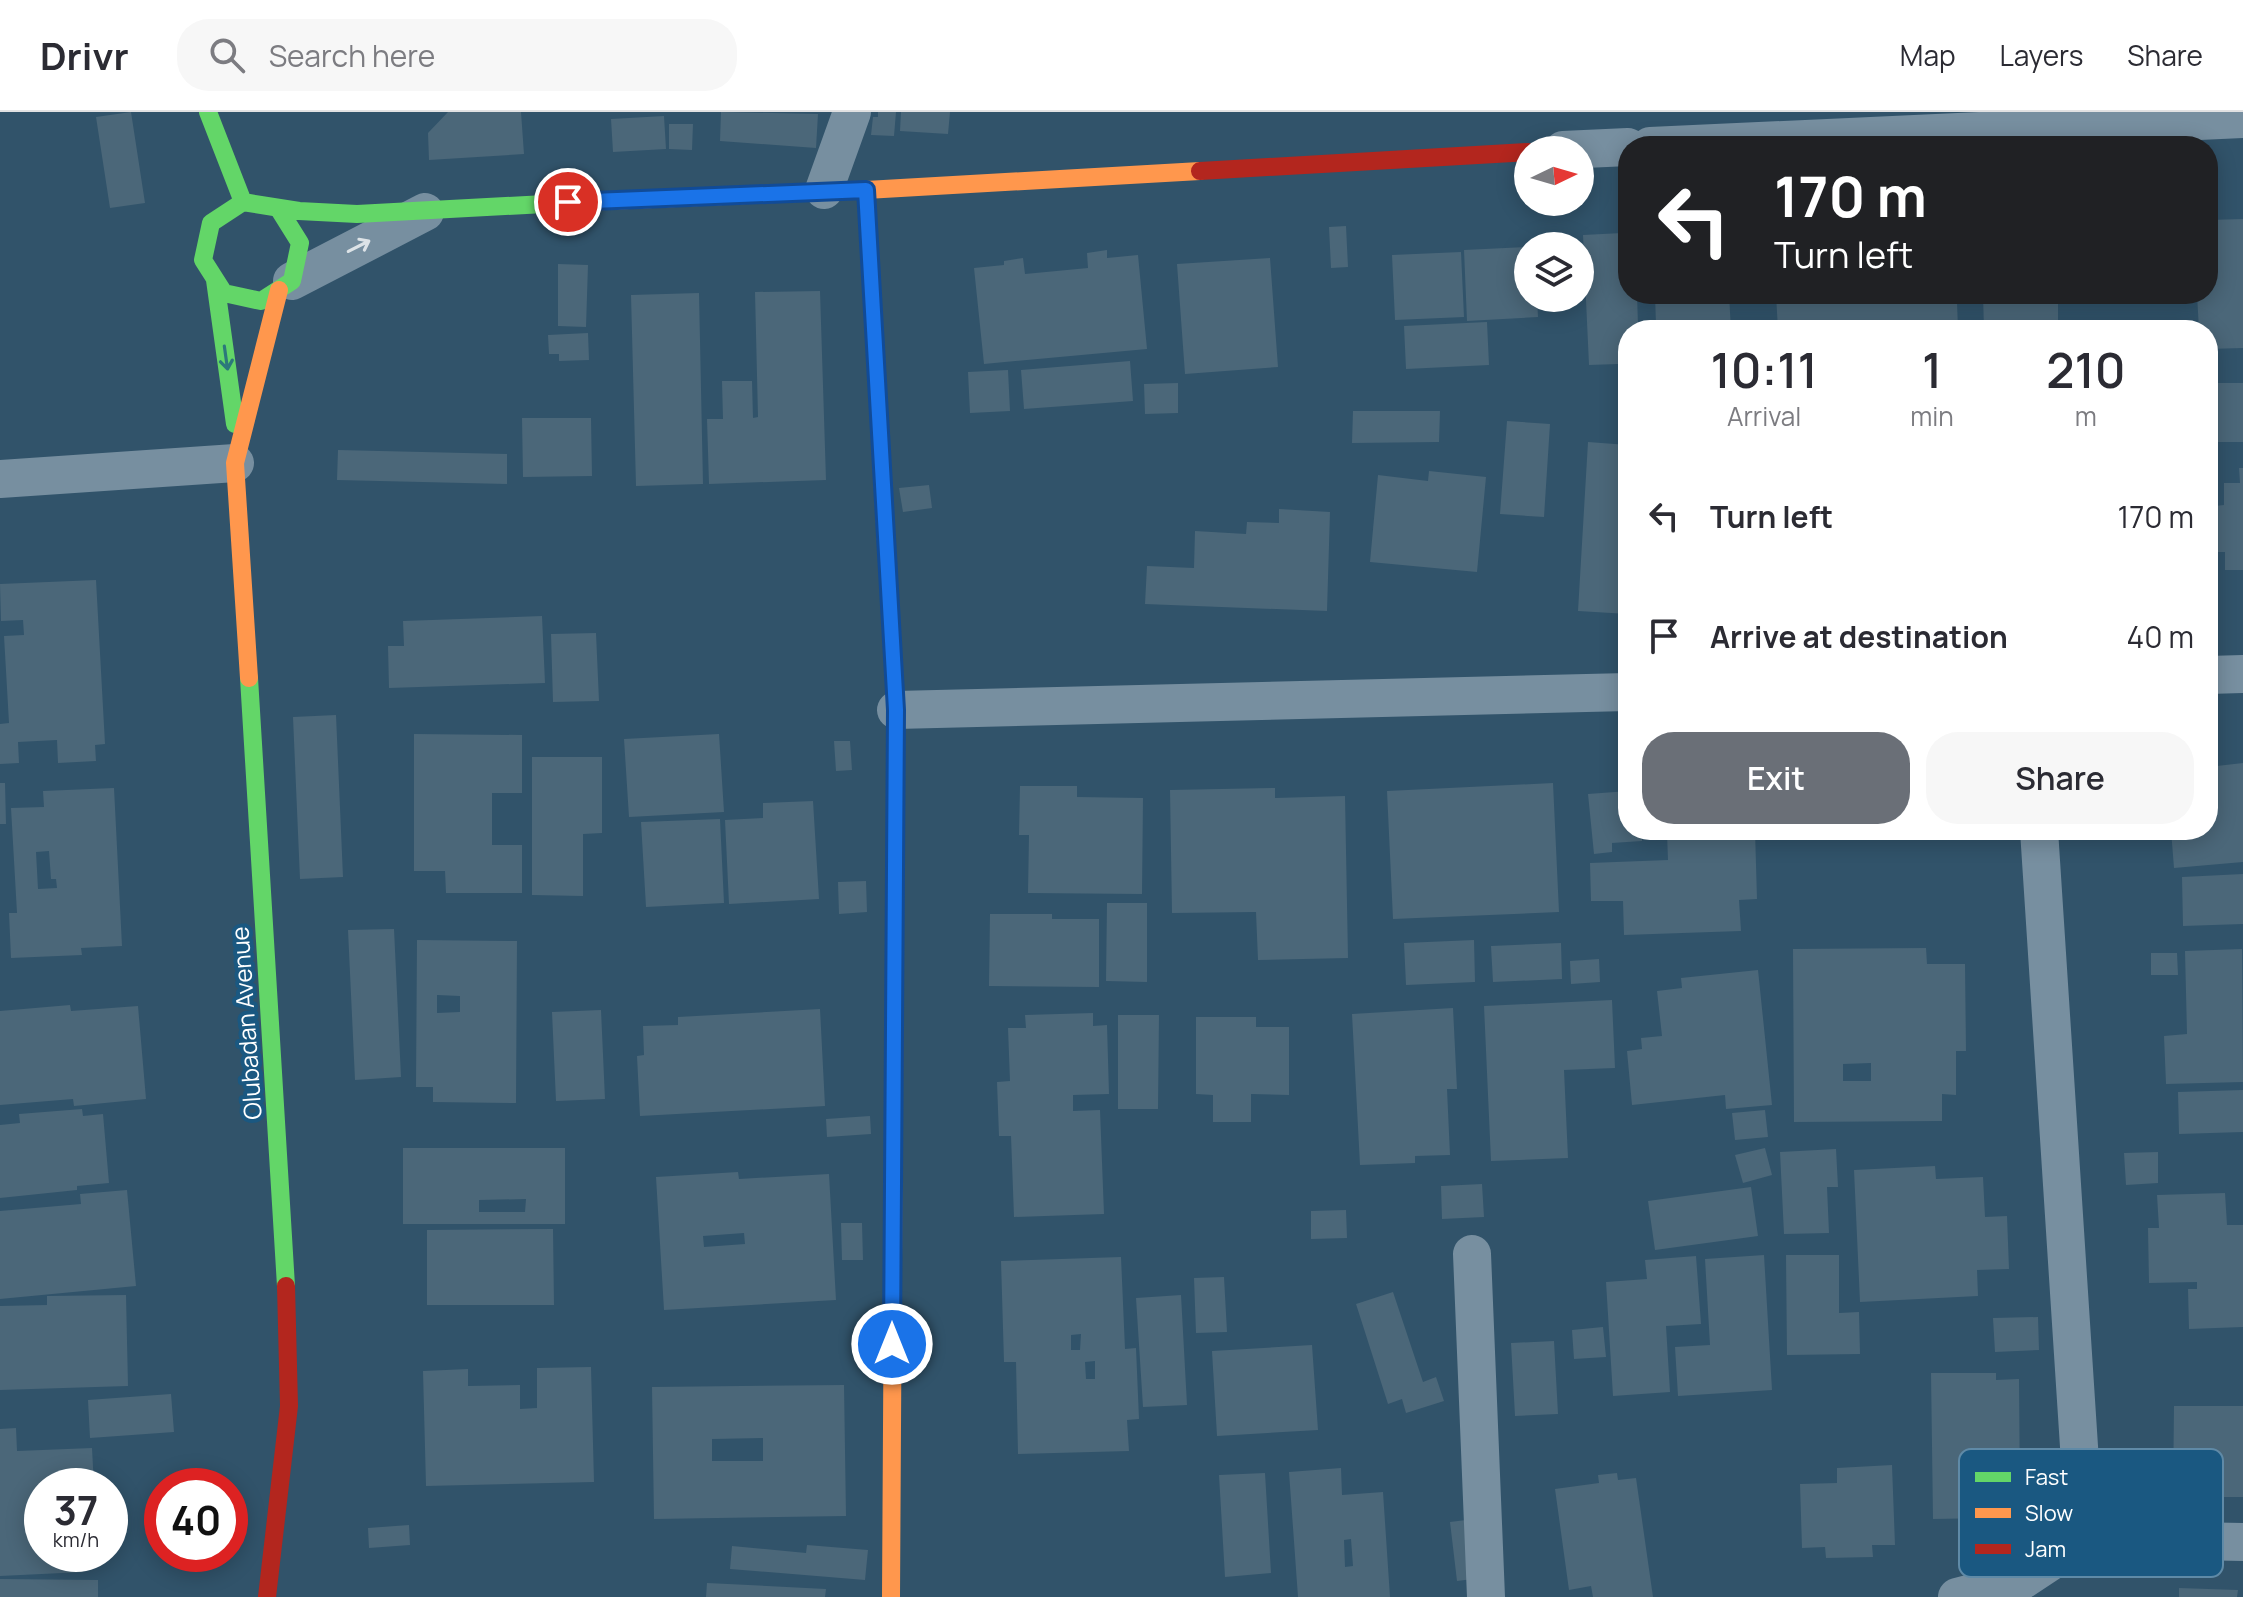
<!DOCTYPE html>
<html lang="en">
<head>
<meta charset="utf-8">
<style>
  :root { --surface:#fff; --page:#f7f7f7; --text:#2b2b33; --muted:#7c7c81; --line:#e1e1e2; --accent:#6a6f77 }
  body { margin:0; font-family:Manrope,sans-serif; background:var(--page); color:var(--text); height:100vh; display:flex; flex-direction:column; font-size:30px; white-space:nowrap }
  * { box-sizing:border-box; margin:0 }
  p { font-size:26px; color:var(--muted) }
  .icon { flex:none; width:44px; height:44px; fill:none; stroke:currentColor; stroke-width:2; stroke-linecap:round; stroke-linejoin:round }
  .map { position:relative; flex:1; overflow:hidden }
  .drawer { position:absolute; left:1618px; top:208px; width:600px; height:520px; display:flex; flex-direction:column; background:var(--surface); border-radius:32px; box-shadow:0 4px 20px #0003 }
  .drawer>* { flex:none }
  .top-card { position:absolute; left:1618px; top:24px; width:600px; height:168px; border-radius:32px; box-shadow:0 4px 20px #0003; background:#202124; color:#fff; overflow:hidden }
  .needle { width:52px; rotate:85deg }
  .tools { position:absolute; left:1514px; top:24px; display:grid; gap:16px }
  .tools a { display:grid; place-items:center; width:80px; height:80px; border-radius:50%; background:var(--surface); box-shadow:0 4px 20px #0003; font-size:40px }
  .speed { position:absolute; left:24px; top:1356px; display:flex; gap:16px; font-size:40px; font-weight:700; text-align:center }
  .speed>* { display:grid; place-content:center; width:104px; height:104px; border-radius:50%; background:var(--surface); box-shadow:0 4px 20px #0003; line-height:1 }
  .speed small { font-size:20px; font-weight:400 }
  .speed .limit { border:12px solid #d22; background:#fff; color:#111 }
  .pin { position:absolute; display:grid; place-items:center; width:68px; height:68px; color:#fff; margin:-34px; border:4px solid #fff; border-radius:50%; box-shadow:0 2px 8px #0007 }
  .me { position:absolute; width:88px; margin:-44px; rotate:0deg; stroke-linejoin:round; filter:drop-shadow(0 0 6px #0008) }
  .turn { display:flex; align-items:center; gap:28px; height:168px; padding:0 24px; font-size:36px }
  .turn .icon { width:104px; height:104px; stroke-width:2.5 }
  .turn b { display:block; font-size:56px; line-height:68px }
  .eta { display:flex; justify-content:space-evenly; align-items:center; height:136px; text-align:center }
  .eta b { font-size:48px; font-weight:600; line-height:56px }
  .primary-button { display:flex; gap:16px; margin-top:auto; padding:16px 24px }
  .primary-button a { flex:1; height:92px; border-radius:32px; background:var(--accent); color:#fff; font-size:32px; font-weight:600; line-height:92px; text-align:center }
  .primary-button a+a { background:var(--page); color:var(--text) }
  ul { padding:0; list-style:none }
  li { display:flex; align-items:center; gap:24px; height:120px; padding:0 24px }
  li div { flex:1 }
  li b { display:block; font-size:30px }
  li em { font-style:normal }
  header { display:flex; align-items:center; gap:48px; box-sizing:border-box; height:112px; padding:0 40px; background:var(--surface); border-bottom:2px solid var(--line) }
  header strong { font-size:38px }
  nav { display:flex; gap:44px; margin-inline-start:auto; font-size:28px }
  .search { width:560px; height:72px; background:var(--page); display:flex; align-items:center; gap:20px; box-sizing:border-box; padding:0 28px; border-radius:32px; color:var(--muted); font-size:30px }
  .map>svg:first-child { display:block }
  .building { fill:#4b6779; fill-rule:evenodd }
  .lines { fill:none; stroke-linecap:round; stroke-linejoin:round }
  .street { stroke:#778fa0; stroke-width:38 }
  .fast { stroke:#63d668; stroke-width:18 }
  .slow { stroke:#ff974d; stroke-width:18 }
  .jam { stroke:#b3261e; stroke-width:18 }
  .oneway { stroke:#dde3e7 }
  .oneway2 { stroke:#2c787b }
  .route-casing { stroke:#114b97; stroke-width:20 }
  .route { stroke:#1a73e8; stroke-width:14 }
  .labels { text-anchor:middle; stroke-width:8; stroke-linejoin:round; paint-order:stroke }
  .street-label { font-size:24px; fill:#fff; stroke:#1a5881 }
  .key { fill:#1a5881; stroke:#5f8aa7; stroke-width:2 }
  .key-label { font-size:22px; fill:#fff }
</style>
</head>
<body>
<header>
<strong>Drivr</strong>
<div class="search"><svg class="icon" aria-label="search" viewBox="0 0 24 24"><circle cx="10" cy="10" r="6"/><path d="M15 15l6 6"/></svg>Search here</div>
<nav><a>Map</a><a>Layers</a><a>Share</a></nav>
</header>
<div class="map">
<svg width="2243" height="1485" viewBox="0 0 2243 1485">
  <rect width="100%" height="100%" fill="#31536a"/>
  <path class="building" d="M 131,0 L 145,91 L 110,96 L 96,5 Z
    M 448,0 L 521,0 L 524,42 L 429,48 L 428,21 Z
    M 721,0 L 818,2 L 816,36 L 720,29 Z
    M 878,0 L 896,0 L 894,24 L 871,23 L 873,5 L 878,5 Z
    M 901,0 L 950,0 L 948,22 L 900,19 Z
    M 664,4 L 666,37 L 613,40 L 611,7 Z
    M 669,12 L 693,12 L 692,38 L 669,37 Z
    M 2243,107 L 2243,236 L 2208,237 L 2208,218 L 2199,218 L 2197,182 L 2208,182 L 2208,108 Z
    M 1628,110 L 1628,182 L 1637,182 L 1638,213 L 1656,213 L 1655,182 L 1729,182 L 1731,218 L 1628,218 L 1628,272 L 1619,272 L 1618,252 L 1589,253 L 1583,123 L 1622,121 L 1621,111 Z
    M 1346,114 L 1348,155 L 1331,156 L 1329,115 Z
    M 1574,125 L 1574,134 L 1549,134 L 1548,126 Z
    M 1528,135 L 1528,186 L 1537,186 L 1538,205 L 1467,209 L 1464,138 Z
    M 1107,138 L 1107,146 L 1138,143 L 1147,237 L 984,252 L 974,156 L 1004,153 L 1004,149 L 1023,146 L 1025,162 L 1088,156 L 1087,141 Z
    M 1461,140 L 1464,205 L 1395,208 L 1392,143 Z
    M 1270,146 L 1278,255 L 1185,262 L 1177,152 Z
    M 558,152 L 588,153 L 586,215 L 558,214 Z
    M 820,179 L 826,368 L 709,372 L 707,307 L 723,307 L 722,269 L 752,269 L 753,306 L 758,305 L 755,180 Z
    M 699,181 L 703,372 L 636,374 L 631,183 Z
    M 1776,182 L 1967,182 L 1967,189 L 1957,190 L 1958,217 L 1778,218 Z
    M 1983,182 L 2058,182 L 2058,218 L 1984,218 Z
    M 1487,210 L 1489,253 L 1406,257 L 1404,214 Z
    M 588,221 L 589,248 L 559,249 L 559,242 L 549,242 L 548,223 Z
    M 1130,249 L 1133,289 L 1024,297 L 1021,258 Z
    M 1008,258 L 1010,299 L 970,301 L 968,260 Z
    M 1178,271 L 1178,301 L 1145,302 L 1144,272 Z
    M 2208,271 L 2243,271 L 2243,330 L 2208,330 Z
    M 1353,299 L 1440,299 L 1439,330 L 1352,331 Z
    M 522,306 L 591,306 L 592,364 L 523,365 Z
    M 1507,309 L 1550,312 L 1544,405 L 1500,402 Z
    M 1588,330 L 1628,333 L 1628,502 L 1578,499 Z
    M 338,338 L 507,342 L 507,372 L 337,368 Z
    M 2239,356 L 2243,356 L 2243,458 L 2225,458 L 2225,440 L 2215,440 L 2215,394 L 2224,393 L 2224,371 L 2240,371 Z
    M 1429,359 L 1486,365 L 1477,460 L 1370,450 L 1378,363 L 1428,369 Z
    M 929,373 L 932,396 L 903,400 L 899,376 Z
    M 1279,397 L 1330,400 L 1327,499 L 1145,492 L 1147,454 L 1194,456 L 1195,419 L 1246,422 L 1247,410 L 1279,411 Z
    M 96,468 L 105,632 L 95,633 L 96,649 L 58,651 L 57,628 L 18,630 L 19,651 L 0,652 L 0,612 L 9,611 L 4,524 L 24,523 L 23,508 L 1,509 L 0,472 Z
    M 542,504 L 545,571 L 389,576 L 388,534 L 404,534 L 403,509 Z
    M 596,521 L 599,589 L 553,590 L 551,522 Z
    M 336,603 L 343,765 L 300,767 L 293,605 Z
    M 414,622 L 522,623 L 522,681 L 492,681 L 492,733 L 522,733 L 522,781 L 446,781 L 445,759 L 414,759 Z
    M 719,622 L 724,700 L 629,705 L 624,627 Z
    M 834,629 L 850,629 L 852,658 L 836,659 Z
    M 532,645 L 602,645 L 602,721 L 583,722 L 583,784 L 532,783 Z
    M 2243,651 L 2243,750 L 2174,756 L 2171,718 L 2208,718 L 2208,655 Z
    M 0,671 L 5,671 L 6,712 L 0,712 Z
    M 1553,671 L 1559,800 L 1393,807 L 1387,679 Z
    M 1020,674 L 1077,674 L 1077,685 L 1143,686 L 1142,782 L 1028,781 L 1029,723 L 1019,723 Z
    M 114,676 L 122,834 L 81,836 L 82,843 L 11,846 L 9,801 L 17,801 L 11,696 L 44,695 L 43,679 ZM 49,739 L 51,767 L 56,767 L 57,776 L 38,777 L 36,740 Z
    M 1275,676 L 1275,686 L 1345,684 L 1348,846 L 1258,848 L 1256,800 L 1172,801 L 1170,678 Z
    M 1628,679 L 1628,718 L 1642,718 L 1642,729 L 1612,731 L 1612,740 L 1594,742 L 1588,682 Z
    M 813,689 L 819,787 L 729,792 L 725,708 L 763,706 L 763,691 Z
    M 720,707 L 724,791 L 646,795 L 641,710 Z
    M 1706,718 L 1755,718 L 1757,787 L 1739,788 L 1741,819 L 1624,823 L 1623,789 L 1591,789 L 1590,751 L 1668,748 L 1667,721 L 1706,720 Z
    M 2243,762 L 2243,812 L 2183,814 L 2182,765 Z
    M 866,769 L 867,800 L 839,802 L 838,770 Z
    M 1107,791 L 1147,791 L 1147,870 L 1106,869 Z
    M 990,802 L 1052,802 L 1052,807 L 1099,807 L 1099,875 L 989,874 Z
    M 394,817 L 401,965 L 355,968 L 348,818 Z
    M 417,828 L 517,829 L 516,991 L 433,990 L 433,975 L 416,975 ZM 437,883 L 460,884 L 460,900 L 437,901 Z
    M 1474,828 L 1475,870 L 1406,873 L 1404,831 Z
    M 1561,831 L 1562,867 L 1493,870 L 1491,834 Z
    M 1926,836 L 1927,852 L 1965,852 L 1966,939 L 1956,939 L 1956,983 L 1942,982 L 1942,1009 L 1794,1010 L 1793,837 ZM 1871,951 L 1871,969 L 1843,969 L 1843,952 Z
    M 2242,837 L 2243,970 L 2166,972 L 2164,924 L 2187,922 L 2185,839 Z
    M 2151,841 L 2177,841 L 2178,863 L 2151,863 Z
    M 1599,847 L 1600,870 L 1571,872 L 1570,849 Z
    M 1758,858 L 1772,993 L 1726,997 L 1725,983 L 1632,993 L 1627,939 L 1642,937 L 1641,926 L 1662,924 L 1657,879 L 1682,876 L 1681,866 Z
    M 1612,888 L 1615,956 L 1564,958 L 1568,1046 L 1491,1049 L 1484,894 Z
    M 70,893 L 71,899 L 138,894 L 146,987 L 74,994 L 73,987 L 0,993 L 0,899 Z
    M 1453,896 L 1457,977 L 1447,977 L 1450,1043 L 1415,1044 L 1415,1051 L 1360,1053 L 1352,902 Z
    M 820,897 L 825,994 L 640,1004 L 637,944 L 644,943 L 643,914 L 678,913 L 678,905 Z
    M 601,898 L 605,987 L 556,989 L 552,900 Z
    M 1093,901 L 1093,914 L 1107,913 L 1109,982 L 1073,983 L 1073,999 L 1100,998 L 1104,1102 L 1014,1105 L 1011,1024 L 999,1024 L 997,970 L 1010,969 L 1008,916 L 1026,916 L 1025,903 Z
    M 1118,903 L 1159,903 L 1158,997 L 1118,997 Z
    M 1196,905 L 1256,905 L 1256,915 L 1289,915 L 1289,983 L 1251,982 L 1251,1010 L 1213,1010 L 1213,983 L 1196,982 Z
    M 2243,978 L 2243,1020 L 2179,1022 L 2178,980 Z
    M 82,997 L 83,1004 L 103,1002 L 109,1071 L 77,1074 L 77,1078 L 0,1086 L 0,1013 L 20,1011 L 19,1002 Z
    M 1765,998 L 1768,1025 L 1735,1028 L 1732,1001 Z
    M 870,1004 L 871,1022 L 827,1025 L 826,1007 Z
    M 403,1036 L 565,1036 L 565,1112 L 403,1112 ZM 526,1087 L 525,1100 L 479,1100 L 479,1088 Z
    M 1765,1036 L 1772,1063 L 1743,1071 L 1735,1043 Z
    M 1836,1037 L 1838,1075 L 1827,1075 L 1829,1121 L 1784,1122 L 1780,1040 Z
    M 2158,1040 L 2158,1071 L 2126,1073 L 2124,1041 Z
    M 1935,1054 L 1936,1067 L 1983,1065 L 1985,1105 L 2007,1104 L 2009,1157 L 1977,1158 L 1978,1184 L 1860,1190 L 1854,1058 Z
    M 738,1060 L 739,1067 L 829,1062 L 836,1188 L 664,1198 L 656,1065 ZM 744,1121 L 745,1132 L 704,1135 L 703,1124 Z
    M 1482,1072 L 1484,1105 L 1442,1107 L 1441,1074 Z
    M 1751,1075 L 1758,1124 L 1655,1138 L 1648,1089 Z
    M 127,1078 L 136,1174 L 0,1187 L 0,1099 L 81,1092 L 80,1082 Z
    M 2225,1081 L 2227,1113 L 2243,1113 L 2243,1215 L 2189,1217 L 2188,1177 L 2197,1177 L 2197,1170 L 2149,1171 L 2148,1116 L 2159,1116 L 2157,1083 Z
    M 1346,1098 L 1347,1126 L 1311,1127 L 1311,1099 Z
    M 841,1111 L 862,1111 L 863,1148 L 842,1148 Z
    M 553,1117 L 554,1193 L 427,1193 L 427,1118 Z
    M 1764,1143 L 1772,1278 L 1678,1284 L 1675,1235 L 1710,1233 L 1705,1147 Z
    M 1786,1143 L 1839,1143 L 1839,1201 L 1859,1200 L 1860,1242 L 1787,1243 Z
    M 1696,1144 L 1701,1212 L 1666,1214 L 1670,1280 L 1613,1284 L 1606,1170 L 1647,1167 L 1645,1148 Z
    M 1121,1145 L 1125,1237 L 1136,1236 L 1139,1307 L 1127,1308 L 1129,1339 L 1018,1342 L 1016,1250 L 1004,1250 L 1001,1149 ZM 1081,1222 L 1080,1238 L 1071,1238 L 1071,1223 ZM 1095,1249 L 1095,1267 L 1086,1267 L 1085,1250 Z
    M 1224,1165 L 1227,1220 L 1196,1221 L 1194,1166 Z
    M 1393,1180 L 1423,1270 L 1436,1265 L 1444,1289 L 1406,1301 L 1402,1287 L 1388,1292 L 1356,1192 Z
    M 126,1183 L 128,1274 L 0,1278 L 0,1194 L 47,1193 L 47,1184 Z
    M 1181,1183 L 1187,1293 L 1143,1295 L 1136,1186 Z
    M 2038,1205 L 2039,1238 L 1995,1240 L 1993,1206 Z
    M 1603,1215 L 1606,1245 L 1574,1247 L 1572,1218 Z
    M 1554,1229 L 1558,1302 L 1515,1304 L 1511,1231 Z
    M 1312,1233 L 1318,1318 L 1217,1324 L 1212,1239 Z
    M 591,1255 L 594,1370 L 426,1374 L 423,1259 L 468,1257 L 468,1274 L 520,1273 L 520,1297 L 537,1296 L 537,1256 Z
    M 1931,1261 L 1996,1261 L 1996,1268 L 2019,1267 L 2020,1386 L 1989,1387 L 1989,1406 L 1933,1407 Z
    M 844,1273 L 846,1404 L 654,1407 L 652,1275 ZM 763,1326 L 763,1349 L 712,1349 L 712,1327 Z
    M 171,1282 L 174,1320 L 90,1326 L 88,1288 Z
    M 2174,1294 L 2243,1294 L 2243,1385 L 2173,1385 Z
    M 16,1316 L 17,1339 L 92,1336 L 94,1374 L 42,1374 L 42,1442 L 82,1442 L 83,1460 L 0,1464 L 0,1317 Z
    M 1892,1353 L 1895,1433 L 1872,1433 L 1873,1445 L 1826,1446 L 1825,1435 L 1802,1436 L 1800,1372 L 1837,1371 L 1837,1356 Z
    M 1341,1356 L 1342,1383 L 1383,1380 L 1390,1485 L 1298,1485 L 1289,1360 ZM 1351,1427 L 1353,1454 L 1345,1455 L 1344,1428 Z
    M 1265,1361 L 1271,1461 L 1225,1465 L 1219,1363 Z
    M 1617,1361 L 1618,1368 L 1636,1366 L 1653,1485 L 1593,1485 L 1591,1474 L 1569,1478 L 1555,1377 L 1599,1371 L 1598,1363 Z
    M 1474,1407 L 1481,1466 L 1457,1469 L 1450,1410 Z
    M 409,1413 L 410,1433 L 369,1436 L 368,1416 Z
    M 807,1433 L 868,1438 L 865,1468 L 730,1457 L 732,1434 L 806,1441 Z
    M 0,1467 L 98,1468 L 98,1485 L 0,1485 Z
    M 707,1471 L 826,1477 L 825,1485 L 706,1485 Z
    M 2179,1476 L 2238,1478 L 2237,1485 L 2179,1485 Z"/>
  <g class="lines">
    <path class="street" d="M 1650,34 L 2243,7
      M 1563,38 L 1628,35
      M 824,78 L 852,0
      M 292,169 L 425,100
      M 0,367 L 235,351
      M 2208,563 L 2243,562
      M 896,598 L 1628,580
      M 2039,718 L 2085,1427
      M 1472,1142 L 1486,1485
      M 1957,1485 L 2023,1468 L 2085,1427 L 2243,1430"/>
    <path class="fast" d="M 208,0 L 243,90
      M 280,99 L 300,131 L 292,169 L 261,189 L 224,181 L 203,148 L 211,111 L 243,90 L 299,99 L 357,102 L 582,90
      M 215,168 L 235,312
      M 249,566 L 286,1174"/>
    <path class="slow" d="M 866,78 L 886,429
      M 582,90 L 866,78 L 1200,59
      M 249,566 L 235,351 L 279,178
      M 891,1485 L 894,979"/>
    <path class="jam" d="M 1200,59 L 1528,40
      M 886,429 L 896,598 L 894,979
      M 267,1485 L 289,1294 L 286,1174"/>
  </g>
  <defs><path id="oneway-shaft" d="M-6 0H5M1.5-3L5.5 0L1.5 3" fill="none" stroke-width="1.6" stroke-linecap="round" stroke-linejoin="round" transform="scale(2)"/></defs>
  <use class="oneway" href="#oneway-shaft" transform="translate(359 134) rotate(-27)"/>
  <use class="oneway2" href="#oneway-shaft" transform="translate(226 246) rotate(82)"/>
  <g class="lines">
    <g class="route-casing">
      <path id="route" d="M 568,90 L 866,78 L 896,598 L 892,1232"/>
    </g>
    <use href="#route" class="route"/>
  </g>
  <g class="labels">
    <g class="street-label">
      <text transform="translate(247 911) rotate(-94)" y="8">Olubadan Avenue</text>
    </g>
  </g>
  <rect x="1959" y="1337" width="264" height="128" rx="12" class="key"/>
  <rect x="1975" y="1360" width="36" height="10" fill="#63d668"/>
  <rect x="1975" y="1396" width="36" height="10" fill="#ff974d"/>
  <rect x="1975" y="1432" width="36" height="10" fill="#b3261e"/>
  <g class="key-label">
    <text x="2025" y="1373">Fast</text>
    <text x="2025" y="1409">Slow</text>
    <text x="2025" y="1445">Jam</text>
  </g>
</svg>
<div class="tools">
<a><svg class="needle" viewBox="-14 -14 28 28"><path d="M0-13l5 13h-10z" fill="#e53935"/><path d="M0 13l5-13h-10z" fill="#7c7c81"/></svg></a>
<a><svg class="icon" aria-label="layers" viewBox="0 0 24 24"><path d="M12 4l9 5-9 5-9-5zM3 14l9 5 9-5"/></svg></a>
</div>
<div class="speed"><div>37<small>km/h</small></div><div class="limit">40</div></div>
<div class="pin" style="left:568px;top:90px;background:#d93025"><svg class="icon" aria-label="arrive" viewBox="0 0 24 24"><path d="M6 21V4h12l-3 4 3 4H6"/></svg></div>
<svg class="me" style="left:892px;top:1232px" viewBox="-20 -20 40 40"><circle r="17" fill="#1a73e8" stroke="#fff" stroke-width="3"/><path d="M0-11L8 9 0 5-8 9z" fill="#fff"/></svg>
<div class="top-card">
<div class="turn"><svg class="icon" aria-label="left" viewBox="0 0 24 24"><path d="M17 20v-9H6M10 6l-5 5 5 5"/></svg><div><b>170 m</b>Turn left</div></div>
</div>
<section class="drawer">
<div class="eta">
<div><b>10:11</b><p>Arrival</p></div>
<div><b>1</b><p>min</p></div>
<div><b>210</b><p>m</p></div>
</div>
<ul>
<li><svg class="icon" aria-label="left" viewBox="0 0 24 24"><path d="M17 20v-9H6M10 6l-5 5 5 5"/></svg><div><b>Turn left</b></div><em>170 m</em></li>
<li><svg class="icon" aria-label="arrive" viewBox="0 0 24 24"><path d="M6 21V4h12l-3 4 3 4H6"/></svg><div><b>Arrive at destination</b></div><em>40 m</em></li>
</ul>
<div class="primary-button"><a>Exit</a><a>Share</a></div>
</section>
</div>
</body>
</html>
